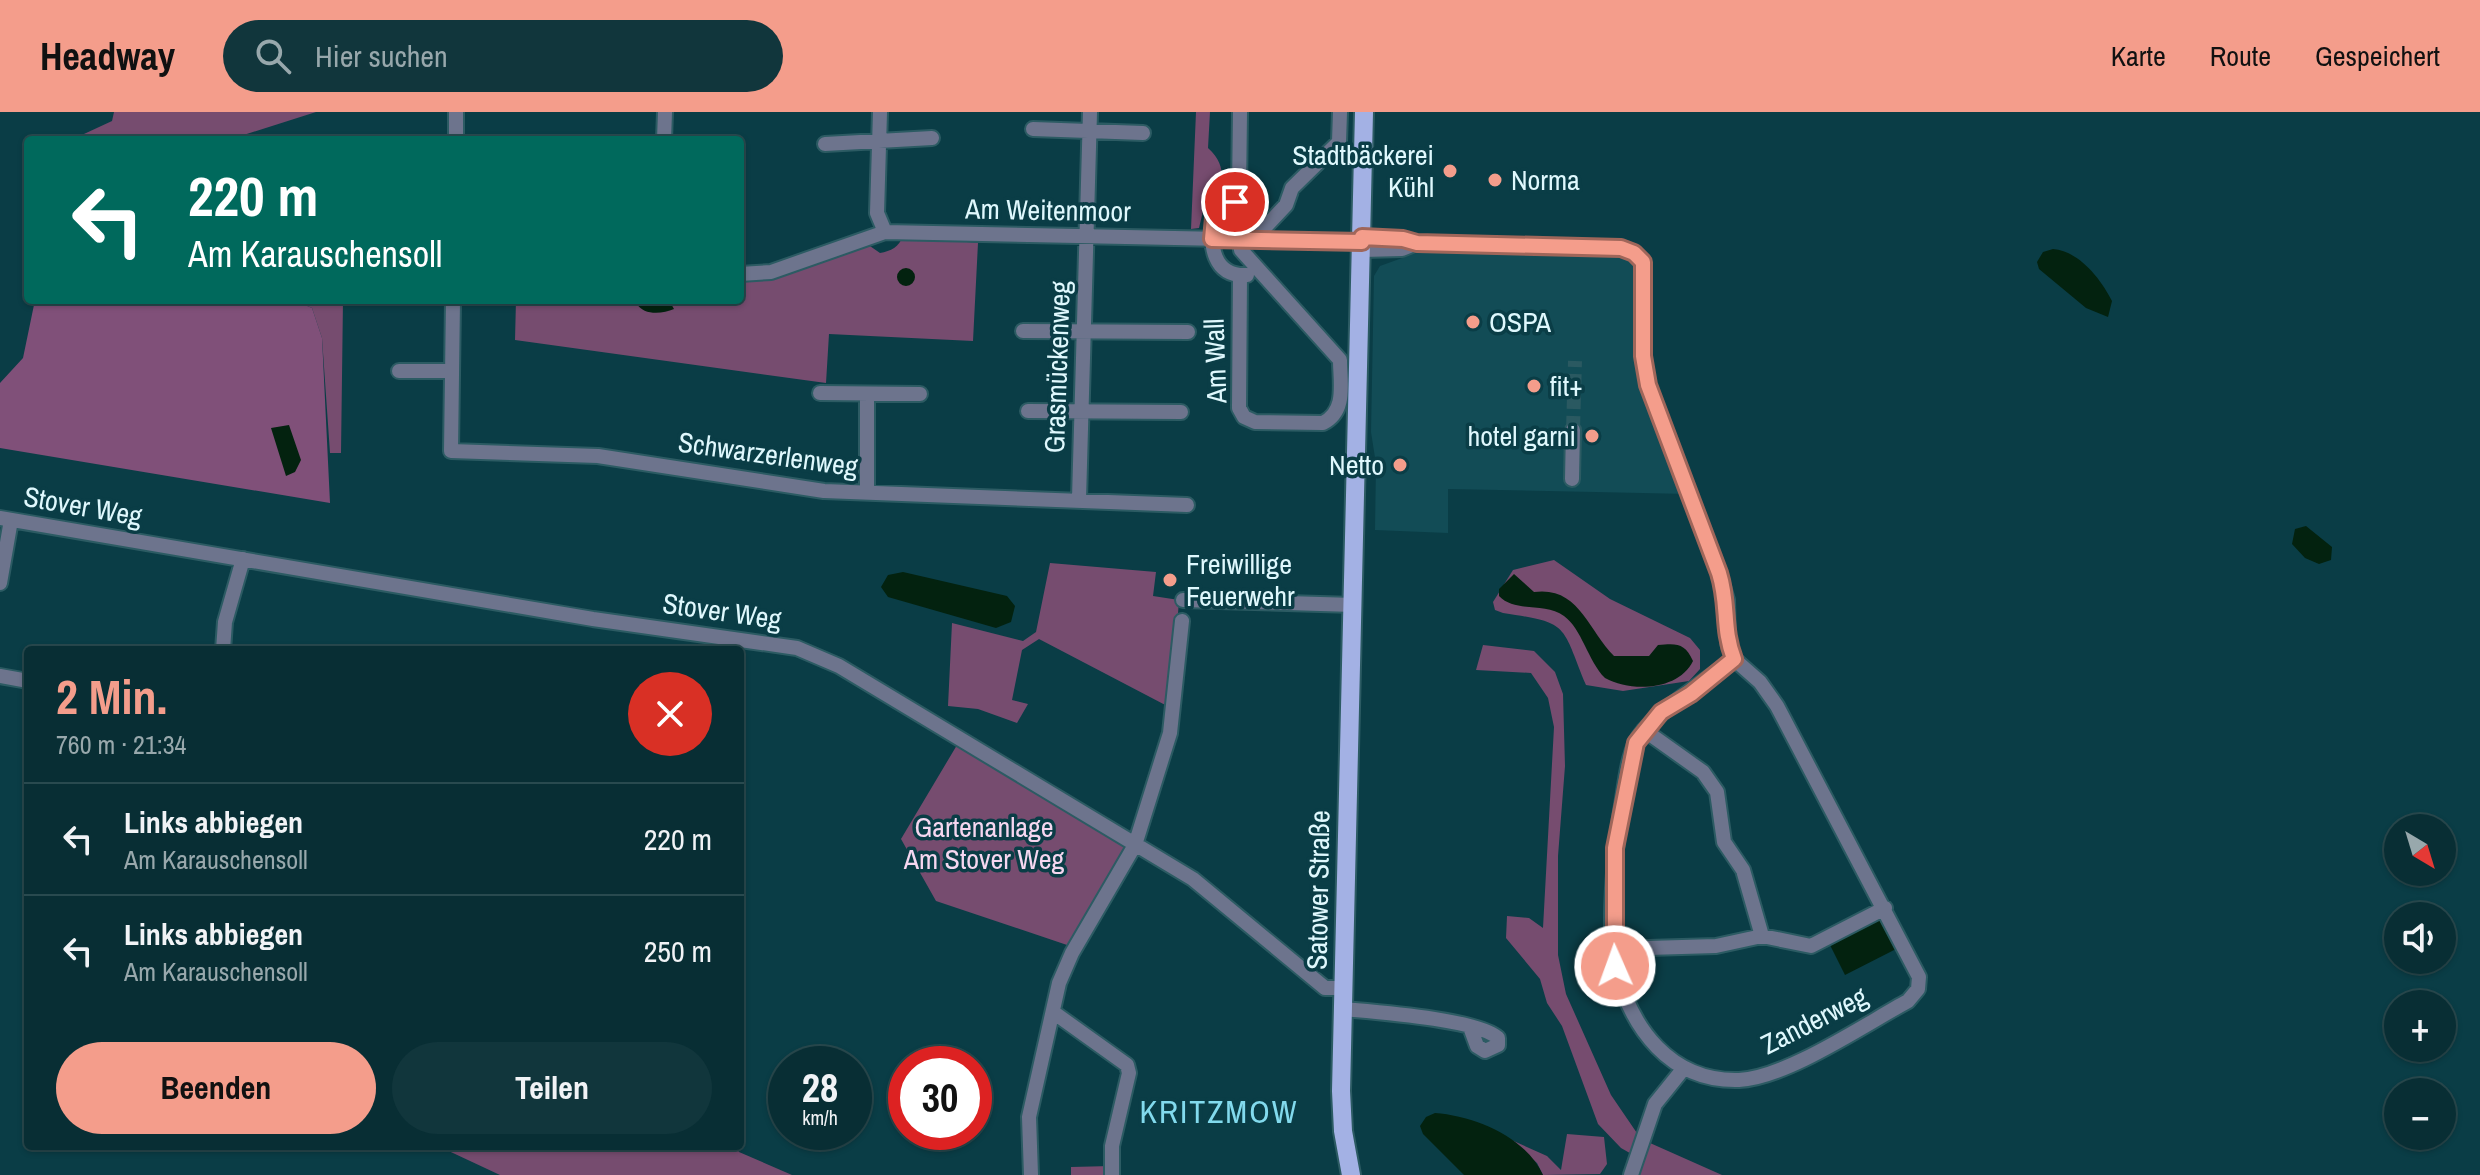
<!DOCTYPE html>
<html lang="de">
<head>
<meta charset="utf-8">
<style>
  :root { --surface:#082e34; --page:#11363c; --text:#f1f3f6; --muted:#98a8ac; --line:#294a4f; --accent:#f49d8b }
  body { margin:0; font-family:"Archivo Narrow",sans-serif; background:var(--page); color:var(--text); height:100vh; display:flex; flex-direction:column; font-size:30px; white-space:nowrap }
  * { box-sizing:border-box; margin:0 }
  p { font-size:26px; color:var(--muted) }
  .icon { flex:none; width:44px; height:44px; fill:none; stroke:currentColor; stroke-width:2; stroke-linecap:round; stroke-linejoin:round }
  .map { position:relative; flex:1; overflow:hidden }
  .side { position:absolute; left:24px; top:534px; width:720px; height:504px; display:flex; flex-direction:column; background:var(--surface); border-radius:8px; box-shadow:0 2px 6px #0004,0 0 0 2px var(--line) }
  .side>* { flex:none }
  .hud { position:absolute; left:24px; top:24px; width:720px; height:168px; border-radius:8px; box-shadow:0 2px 6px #0004,0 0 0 2px var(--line); background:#00695c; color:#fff; overflow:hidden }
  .needle { width:52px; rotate:142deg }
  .buttons { position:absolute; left:2384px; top:702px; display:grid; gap:16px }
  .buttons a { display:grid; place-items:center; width:72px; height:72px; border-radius:50%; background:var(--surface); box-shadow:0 2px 6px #0004,0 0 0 2px var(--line); font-size:40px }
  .speed { position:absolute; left:768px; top:934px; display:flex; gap:16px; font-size:40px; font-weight:700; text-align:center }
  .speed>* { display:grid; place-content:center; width:104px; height:104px; border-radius:50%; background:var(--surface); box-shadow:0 2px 6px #0004,0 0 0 2px var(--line); line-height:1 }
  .speed small { font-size:20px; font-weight:400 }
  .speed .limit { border:12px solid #d22; background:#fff; color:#111 }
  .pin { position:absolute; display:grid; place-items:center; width:68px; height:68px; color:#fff; margin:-34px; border:4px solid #fff; border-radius:50%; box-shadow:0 2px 8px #0007 }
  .me { position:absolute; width:88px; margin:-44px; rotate:358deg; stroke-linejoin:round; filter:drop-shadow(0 0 6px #0008) }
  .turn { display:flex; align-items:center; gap:28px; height:168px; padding:0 32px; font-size:36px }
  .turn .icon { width:104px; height:104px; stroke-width:2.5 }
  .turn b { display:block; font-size:56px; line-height:68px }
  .round { display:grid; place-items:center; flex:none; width:84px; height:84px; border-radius:42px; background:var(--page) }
  .headline { display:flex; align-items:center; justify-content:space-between; height:136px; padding:0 32px }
  h1 { font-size:48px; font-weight:800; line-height:60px; color:var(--accent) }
  .button { display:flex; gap:16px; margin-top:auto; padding:16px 32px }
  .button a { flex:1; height:92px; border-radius:48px; background:var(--accent); color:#111; font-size:32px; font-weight:800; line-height:92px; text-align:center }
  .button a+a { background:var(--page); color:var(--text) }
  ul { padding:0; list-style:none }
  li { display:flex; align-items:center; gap:24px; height:112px; padding:0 32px; border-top:2px solid var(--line) }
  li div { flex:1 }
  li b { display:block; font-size:30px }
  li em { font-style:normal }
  header { display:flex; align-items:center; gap:48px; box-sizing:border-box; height:112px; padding:0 40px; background:var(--accent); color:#111 }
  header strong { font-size:38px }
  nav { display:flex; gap:44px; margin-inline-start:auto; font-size:28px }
  .search { width:560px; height:72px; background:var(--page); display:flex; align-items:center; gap:20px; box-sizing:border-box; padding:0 28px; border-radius:44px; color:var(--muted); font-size:30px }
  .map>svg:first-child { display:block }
  .built { fill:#124c56 }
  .green { fill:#764c6f }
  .forest { fill:#805079 }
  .water { fill:#03220f }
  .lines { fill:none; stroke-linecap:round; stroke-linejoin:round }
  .minor-tunnel { stroke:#2a5961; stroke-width:14; stroke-dasharray:14 7; stroke-linecap:butt }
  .minor-casing { stroke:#2c5b63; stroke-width:18 }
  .major-casing { stroke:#2c5b63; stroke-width:22 }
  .minor { stroke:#6d748d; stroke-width:14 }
  .major { stroke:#a3b1e4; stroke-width:18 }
  .route-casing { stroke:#9f665a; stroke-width:20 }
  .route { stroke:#f49d8b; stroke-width:14 }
  .poi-dot { fill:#f49d8b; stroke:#0a3d46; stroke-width:3 }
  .labels { text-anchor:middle; stroke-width:7; stroke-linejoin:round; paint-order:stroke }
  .poi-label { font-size:28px; fill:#dff8fd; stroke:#0a3d46; text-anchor:start }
  .street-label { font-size:28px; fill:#dff8fd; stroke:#0a3d46 }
  .park-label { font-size:28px; fill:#f6d7f0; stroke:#0a3d46 }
  .quarter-label { font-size:32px; letter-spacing:2px; fill:#82daed; stroke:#0a3d46 }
</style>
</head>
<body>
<header>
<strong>Headway</strong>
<div class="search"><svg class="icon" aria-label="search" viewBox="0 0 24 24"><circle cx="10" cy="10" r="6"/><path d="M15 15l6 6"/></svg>Hier suchen</div>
<nav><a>Karte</a><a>Route</a><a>Gespeichert</a></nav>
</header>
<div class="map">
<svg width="2480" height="1063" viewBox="0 0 2480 1063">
  <rect width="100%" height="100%" fill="#0a3d46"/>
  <path class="built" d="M 1441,132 L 1621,136 L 1643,150 L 1643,244 L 1689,382 L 1448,377 L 1448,421 L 1375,418 L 1376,352 L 1371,320 L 1374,164 L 1380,154 Z"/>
  <path class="green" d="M 114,0 L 316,0 L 228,28 L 71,28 L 112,9 Z
    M 1196,0 L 1210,0 L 1208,36 C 1224,51 1223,62 1221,83 L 1203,99 L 1199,116 L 1191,117 Z
    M 903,124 L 978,131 L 973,229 L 829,222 L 826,271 L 515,228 L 516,188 L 740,188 L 740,167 L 867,132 L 880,141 C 891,139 899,135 903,124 Z
    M 293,188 L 343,188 L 341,341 L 330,341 L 322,226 L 312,196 Z
    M 1554,448 L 1610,487 L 1690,526 L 1700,538 L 1700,557 L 1689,569 L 1623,579 L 1586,573 C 1561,512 1570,511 1503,501 L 1495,498 L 1493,490 L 1513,458 Z
    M 1050,451 L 1156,460 L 1153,484 L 1179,488 L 1171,596 L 1039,527 L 1022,538 L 1012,588 L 1028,592 L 1017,611 L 978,597 L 948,594 L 952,511 L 1023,529 L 1036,520 Z
    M 1483,533 L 1534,539 L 1555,560 L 1563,582 L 1565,654 L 1558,744 L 1558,843 L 1566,882 L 1611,983 L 1641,1027 L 1722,1063 L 1639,1063 L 1642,1048 L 1621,1036 L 1598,1012 L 1562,914 L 1547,891 L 1540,867 L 1506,826 L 1507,804 L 1529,806 L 1543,816 L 1554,615 L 1548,586 L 1531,561 L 1476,558 Z
    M 957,633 L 1125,734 L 1070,834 L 936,789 L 901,727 Z
    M 1567,1022 L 1604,1025 L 1607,1052 L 1600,1062 L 1543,1063 L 1537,1051 L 1509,1027 L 1547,1044 L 1561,1058 Z
    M 438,1034 L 735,1034 L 739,1040 L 792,1063 L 500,1063 Z
    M 1111,1054 L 1112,1063 L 1071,1063 L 1071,1055 Z"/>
  <path class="forest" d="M 35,188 L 293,188 L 312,196 L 322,226 L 330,391 L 0,336 L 0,271 L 23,246 Z"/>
  <path class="water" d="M 2053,137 C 2079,139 2101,167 2112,189 L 2108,205 L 2086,196 L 2039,157 L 2037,150 L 2043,140 Z
    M897 165a9 9 0 1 1 18 0a9 9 0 1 1-18 0Z
    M 652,188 L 670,190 L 674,197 C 662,202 644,204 636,191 Z
    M 289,313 L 301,348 L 295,360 L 286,364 L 271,316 Z
    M 2306,414 L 2332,435 L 2331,448 L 2319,452 L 2305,446 L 2292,432 L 2295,417 Z
    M 903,460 L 1007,484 L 1015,494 L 1011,510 L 996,516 L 888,485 L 881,475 L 888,463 Z
    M 1514,462 L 1534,480 C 1579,474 1588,518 1614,544 L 1649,544 L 1658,533 C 1677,531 1685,531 1693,549 C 1679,578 1632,581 1605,566 C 1588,549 1582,517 1564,504 C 1545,490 1515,501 1499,484 L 1499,477 Z
    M 1882,804 L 1898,836 L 1845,863 L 1829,831 Z
    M 1435,1001 C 1475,1004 1526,1025 1543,1063 L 1464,1063 L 1423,1022 L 1420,1014 L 1426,1005 Z"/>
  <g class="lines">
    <path class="minor-tunnel" d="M 1573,318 L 1575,249"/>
    <g class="minor-casing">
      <path id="minor" d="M 880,0 L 877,101 L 885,120
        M 1240,0 L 1239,80 L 1235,90 L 1214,106 C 1209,133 1213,165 1247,163
        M 1033,17 L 1143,21
        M 456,28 L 456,0
        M 664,28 L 665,0
        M 825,32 L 932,26
        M 1362,125 L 1403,127 L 1417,131 L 1621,136 L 1634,141 L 1643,150 L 1643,244 L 1648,273 L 1719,461 L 1727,488 L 1728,531 L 1734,547 L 1760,570 L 1777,594 L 1919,865 L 1918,877 L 1908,889 C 1864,913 1786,966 1739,968 C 1670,970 1631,916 1616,856 C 1607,821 1615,736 1621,699 C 1625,677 1627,648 1637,628 C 1652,602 1708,568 1734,547
        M 1253,128 L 1286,93 L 1292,76 L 1339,30 L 1340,0
        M 1362,138 L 1402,137 L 1417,131
        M 740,162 L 771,160 L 885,120 L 1362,130
        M 1240,164 L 1239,296 L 1244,305 L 1255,310 L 1323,311 C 1347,299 1340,271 1340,248 L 1241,138 L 1240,128
        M 453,188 L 451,339 L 598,344 L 824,379 L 1187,393
        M 1023,219 L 1188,220
        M 399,259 L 452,259
        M 820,281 L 920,282
        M 1028,299 L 1181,300
        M 1572,367 L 1573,318
        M 867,381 L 867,283
        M 1079,387 L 1090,0
        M 0,406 L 593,507 L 797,536 L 839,554 L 1193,767 L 1325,876 L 1344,876
        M 0,471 L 11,408
        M 1183,488 L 1354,493
        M 223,538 L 225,510 L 243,447
        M 0,564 L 28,569
        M 1644,618 L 1703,660 L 1717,680 L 1724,730 L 1743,758 L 1762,824
        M 1614,837 L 1716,834 L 1762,824 L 1811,834 L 1885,796
        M 1343,897 C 1375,900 1477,907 1498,926 L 1498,933 L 1485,939 L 1477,934 L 1470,915
        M 1053,900 L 1127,953 L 1129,961 L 1112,1034 L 1112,1063
        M 1031,1063 L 1029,1005 L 1059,871 L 1072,841 L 1135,733 L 1170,621 L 1182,509
        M 1631,1063 L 1655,992 L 1684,956"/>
    </g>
    <g class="major-casing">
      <path id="major" d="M 1351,1063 L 1343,1019 L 1341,979 L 1364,0"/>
    </g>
    <use href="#minor" class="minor"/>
    <use href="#major" class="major"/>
  </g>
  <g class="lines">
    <g class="route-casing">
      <path id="route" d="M 1235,90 L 1214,106 L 1212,127 L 1362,130 L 1362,125 L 1403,127 L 1417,131 L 1621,136 L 1634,141 L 1643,150 L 1643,244 L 1648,273 L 1719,461 C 1729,493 1722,516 1734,547 L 1691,582 L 1661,600 L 1636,631 L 1615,736 L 1615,854"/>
    </g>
    <use href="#route" class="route"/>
  </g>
  <g class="poi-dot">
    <circle cx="1450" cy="59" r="8"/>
    <circle cx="1495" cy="68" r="8"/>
    <circle cx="1473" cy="210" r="8"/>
    <circle cx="1534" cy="274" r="8"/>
    <circle cx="1592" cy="324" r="8"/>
    <circle cx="1400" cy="353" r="8"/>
    <circle cx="1170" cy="468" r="8"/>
  </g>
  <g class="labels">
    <g class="poi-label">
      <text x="1434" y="53" text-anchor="end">Stadtbäckerei<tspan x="1434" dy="32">Kühl</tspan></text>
      <text x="1511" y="78">Norma</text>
      <text x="1489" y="220">OSPA</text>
      <text x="1550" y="284">fit+</text>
      <text x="1576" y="334" text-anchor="end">hotel garni</text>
      <text x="1384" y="363" text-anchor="end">Netto</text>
      <text x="1186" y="462">Freiwillige<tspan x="1186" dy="32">Feuerwehr</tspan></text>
    </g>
    <g class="street-label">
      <text transform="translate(1048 98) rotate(1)" y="10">Am Weitenmoor</text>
      <text transform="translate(1215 249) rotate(-92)" y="10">Am Wall</text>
      <text transform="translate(1057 255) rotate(-88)" y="10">Grasmückenweg</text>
      <text transform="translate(768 342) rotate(8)" y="10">Schwarzerlenweg</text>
      <text transform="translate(83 394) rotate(10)" y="10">Stover Weg</text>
      <text transform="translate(722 499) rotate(8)" y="10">Stover Weg</text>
      <text transform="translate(1318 778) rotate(-89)" y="10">Satower Straße</text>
      <text transform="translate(1814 908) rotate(-27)" y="10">Zanderweg</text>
    </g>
    <g class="park-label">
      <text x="984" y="725">Gartenanlage<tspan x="984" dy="32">Am Stover Weg</tspan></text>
    </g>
    <g class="quarter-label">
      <text x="1219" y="1011">KRITZMOW</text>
    </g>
  </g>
</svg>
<div class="buttons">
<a><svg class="needle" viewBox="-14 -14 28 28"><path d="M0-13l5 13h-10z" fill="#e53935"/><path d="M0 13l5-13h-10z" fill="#98a8ac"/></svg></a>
<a><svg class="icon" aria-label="sound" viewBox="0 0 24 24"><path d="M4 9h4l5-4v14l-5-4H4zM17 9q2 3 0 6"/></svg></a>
<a>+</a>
<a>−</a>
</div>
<div class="speed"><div>28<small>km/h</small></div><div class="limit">30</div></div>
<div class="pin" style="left:1235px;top:90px;background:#d93025"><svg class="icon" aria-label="arrive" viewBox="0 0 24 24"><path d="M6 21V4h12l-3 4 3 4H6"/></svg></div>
<svg class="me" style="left:1615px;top:854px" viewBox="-20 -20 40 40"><circle r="17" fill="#f49d8b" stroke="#fff" stroke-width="3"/><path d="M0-11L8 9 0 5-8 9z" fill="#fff"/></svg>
<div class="hud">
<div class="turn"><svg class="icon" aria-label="left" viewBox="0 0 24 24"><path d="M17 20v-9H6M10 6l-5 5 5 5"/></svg><div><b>220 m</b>Am Karauschensoll</div></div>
</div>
<section class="side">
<div class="headline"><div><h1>2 Min.</h1><p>760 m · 21:34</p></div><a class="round" style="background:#d93025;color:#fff"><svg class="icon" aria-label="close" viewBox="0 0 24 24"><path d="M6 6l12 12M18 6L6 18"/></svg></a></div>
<ul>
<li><svg class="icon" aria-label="left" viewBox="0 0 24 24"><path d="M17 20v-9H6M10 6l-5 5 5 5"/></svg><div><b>Links abbiegen</b><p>Am Karauschensoll</p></div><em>220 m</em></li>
<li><svg class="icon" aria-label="left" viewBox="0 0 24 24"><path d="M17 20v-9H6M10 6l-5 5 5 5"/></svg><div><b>Links abbiegen</b><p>Am Karauschensoll</p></div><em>250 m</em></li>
</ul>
<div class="button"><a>Beenden</a><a>Teilen</a></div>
</section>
</div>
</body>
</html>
